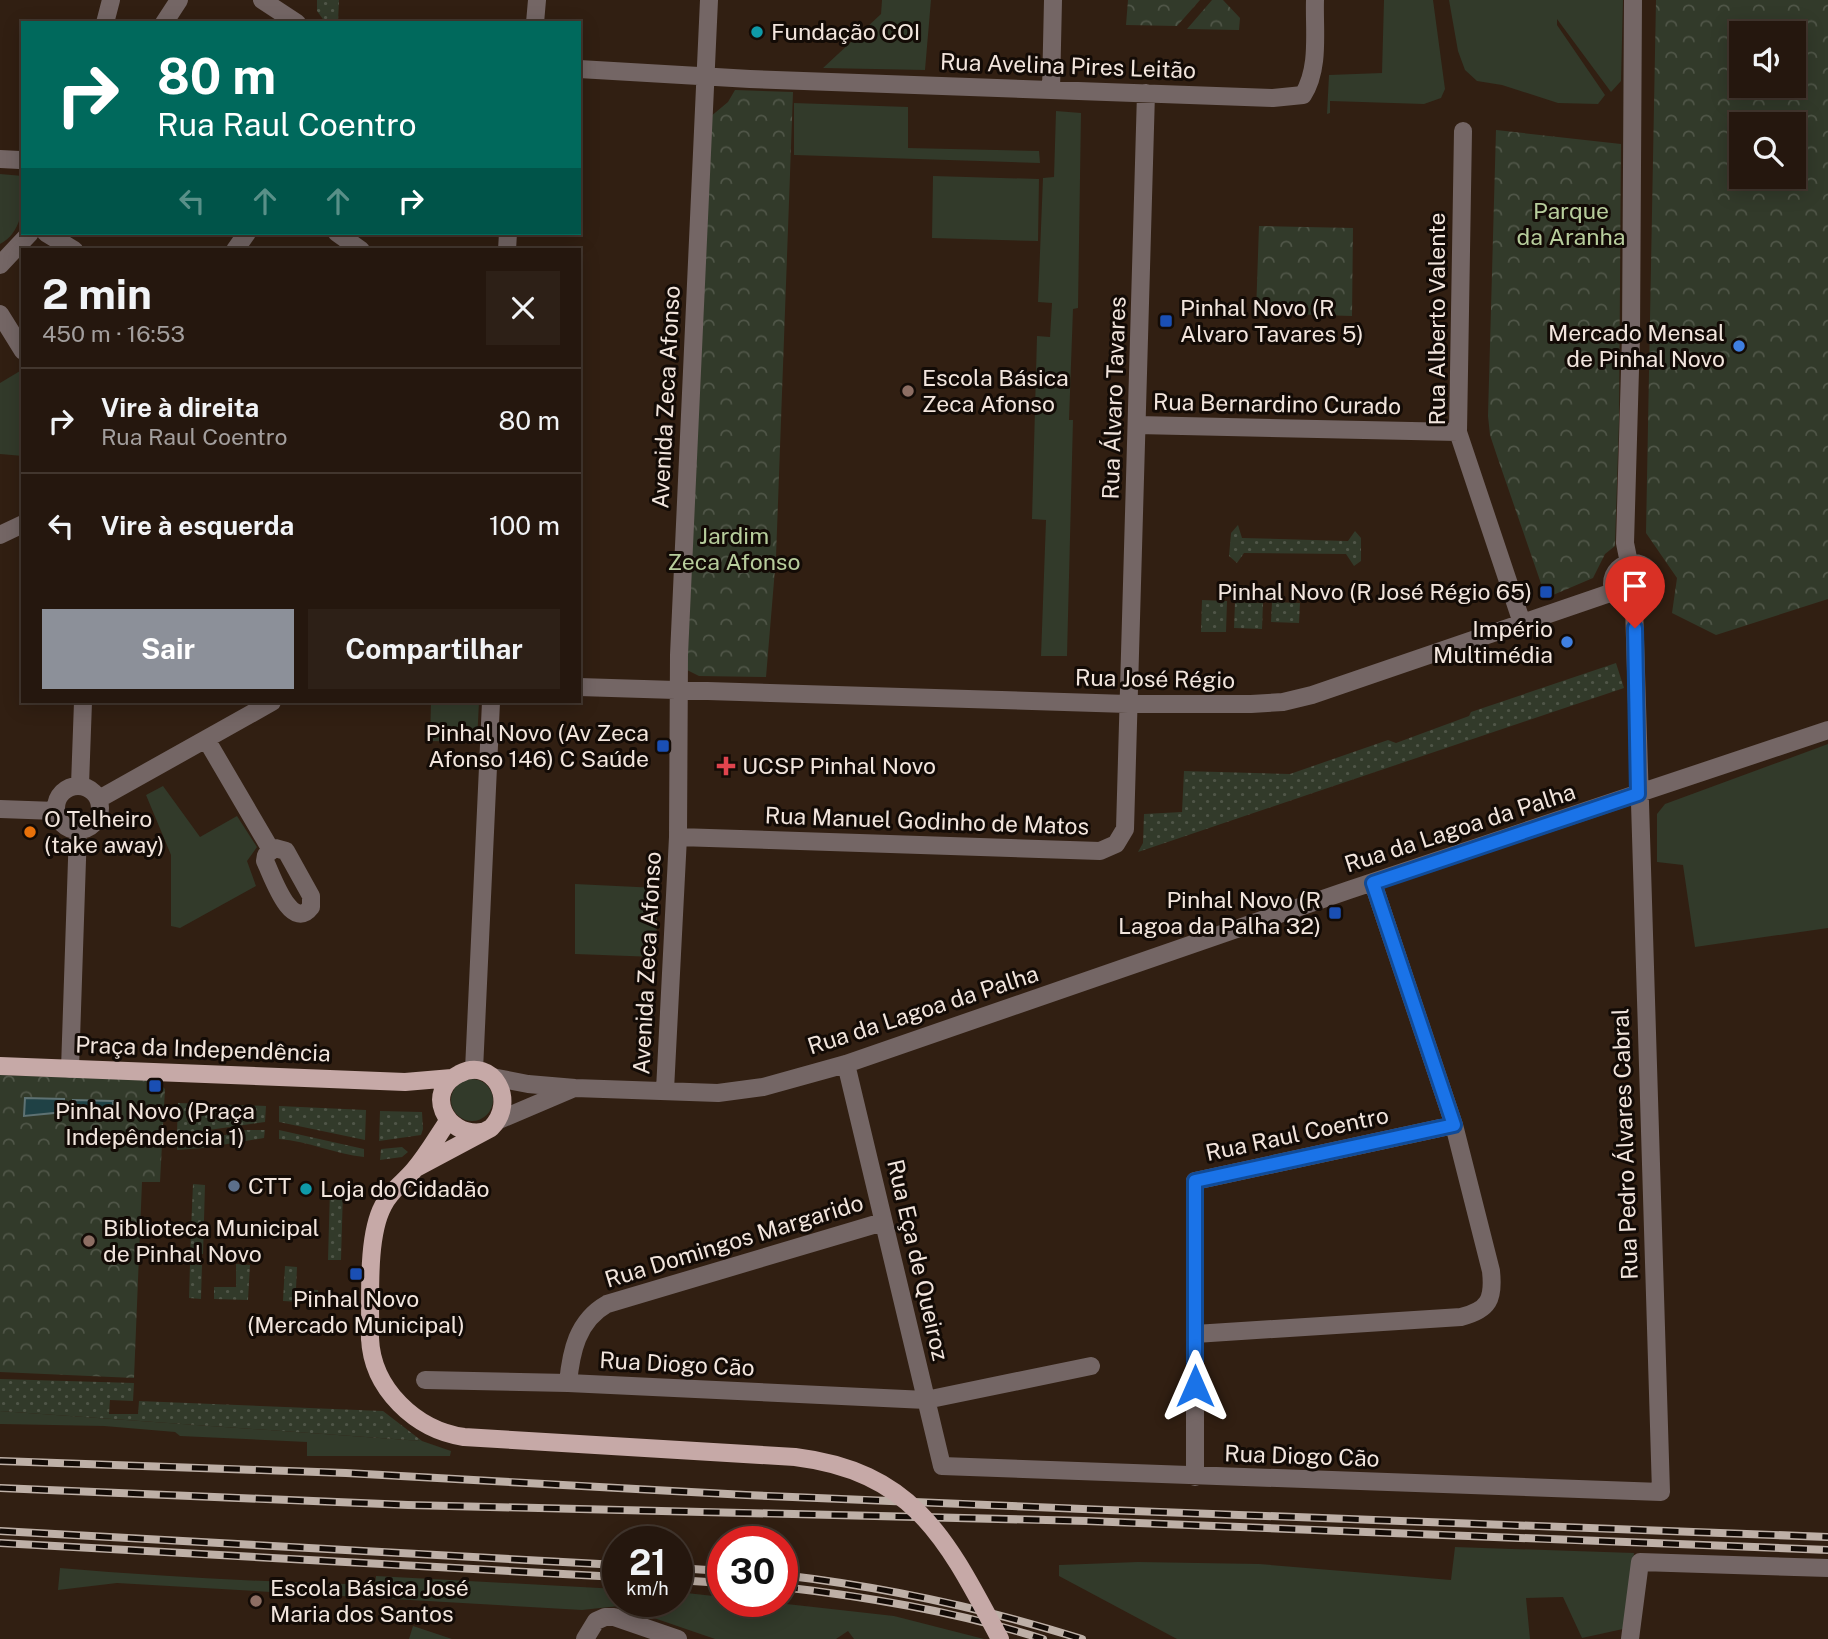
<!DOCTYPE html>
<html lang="pt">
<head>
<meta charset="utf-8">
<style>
  :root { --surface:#25170e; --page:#2d2017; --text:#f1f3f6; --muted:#a39f9e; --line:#42362e; --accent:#8c9099 }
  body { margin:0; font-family:"Public Sans",sans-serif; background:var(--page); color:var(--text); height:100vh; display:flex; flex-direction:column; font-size:26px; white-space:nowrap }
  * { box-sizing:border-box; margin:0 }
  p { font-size:23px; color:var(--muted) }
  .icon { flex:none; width:38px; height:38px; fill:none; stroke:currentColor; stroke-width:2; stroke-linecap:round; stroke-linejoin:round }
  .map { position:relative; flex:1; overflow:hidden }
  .sheet { position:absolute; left:21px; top:248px; width:560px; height:455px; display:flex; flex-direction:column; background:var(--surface); border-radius:0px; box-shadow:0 4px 18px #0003,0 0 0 2px var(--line) }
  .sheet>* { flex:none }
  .top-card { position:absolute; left:21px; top:21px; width:560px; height:214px; border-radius:0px; box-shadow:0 4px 18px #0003,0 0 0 2px var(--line); background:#00695c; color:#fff; overflow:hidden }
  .controls { position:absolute; left:1729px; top:21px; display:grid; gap:14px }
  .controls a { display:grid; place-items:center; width:77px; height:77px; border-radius:0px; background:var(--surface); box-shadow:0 4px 18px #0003,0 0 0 2px var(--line); font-size:35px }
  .speed { position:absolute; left:602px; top:1526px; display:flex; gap:14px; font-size:35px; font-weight:700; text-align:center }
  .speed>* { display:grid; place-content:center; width:91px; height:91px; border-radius:50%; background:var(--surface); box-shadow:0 4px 18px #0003,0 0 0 2px var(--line); line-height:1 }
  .speed small { font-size:18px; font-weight:400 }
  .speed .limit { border:10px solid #d22; background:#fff; color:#111 }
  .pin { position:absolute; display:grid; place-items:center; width:60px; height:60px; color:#fff; margin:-72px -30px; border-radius:50% 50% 50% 0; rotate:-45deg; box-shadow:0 0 7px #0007 }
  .pin .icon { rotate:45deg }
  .me { position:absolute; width:77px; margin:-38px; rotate:0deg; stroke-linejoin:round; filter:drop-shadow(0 0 5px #0008) }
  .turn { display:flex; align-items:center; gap:24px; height:147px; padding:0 21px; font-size:32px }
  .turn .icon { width:91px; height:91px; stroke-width:2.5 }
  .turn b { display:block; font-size:49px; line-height:60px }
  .lanes { display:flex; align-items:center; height:66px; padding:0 21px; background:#0003; justify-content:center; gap:35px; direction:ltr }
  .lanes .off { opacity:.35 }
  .round { display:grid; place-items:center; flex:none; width:74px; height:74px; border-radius:0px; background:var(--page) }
  .overview { display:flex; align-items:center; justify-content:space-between; height:119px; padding:0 21px }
  h1 { font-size:42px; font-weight:700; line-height:52px }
  .button { display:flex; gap:14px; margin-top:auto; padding:14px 21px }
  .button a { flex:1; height:80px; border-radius:0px; background:var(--accent); color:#fff; font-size:28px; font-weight:700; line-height:80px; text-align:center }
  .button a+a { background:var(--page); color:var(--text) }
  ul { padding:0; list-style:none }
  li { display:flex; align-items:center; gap:21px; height:105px; padding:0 21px; border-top:2px solid var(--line) }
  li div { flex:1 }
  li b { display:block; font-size:26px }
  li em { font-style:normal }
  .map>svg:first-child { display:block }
  .grass { fill:#323a2a }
  .forest { fill:url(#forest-crowns); fill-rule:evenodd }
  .garden { fill:url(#garden-dots) }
  .water { fill:#1f4145; stroke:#5e7273; stroke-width:2 }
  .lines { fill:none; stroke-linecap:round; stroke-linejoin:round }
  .minor { stroke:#746665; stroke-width:18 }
  .major { stroke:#c6a9a7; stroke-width:18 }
  .rail-casing { stroke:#beb0a7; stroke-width:8 }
  .rail { stroke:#130b06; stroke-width:5; stroke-dasharray:16; stroke-linecap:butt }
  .major-bridge { stroke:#c6a9a7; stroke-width:18 }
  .route-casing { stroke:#114b97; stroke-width:18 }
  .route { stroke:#1a73e8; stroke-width:12 }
  .culture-dot { fill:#0f9aa8; stroke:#130b06; stroke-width:2.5 }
  .transit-dot { fill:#1a4fb4; stroke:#130b06; stroke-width:2.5 }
  .shop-dot { fill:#3f7fe0; stroke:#130b06; stroke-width:2.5 }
  .education-dot { fill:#8d6e63; stroke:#130b06; stroke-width:2.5 }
  .health-dot { fill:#e0444e; stroke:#130b06; stroke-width:2.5 }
  .food-dot { fill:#e8710a; stroke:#130b06; stroke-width:2.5 }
  .service-dot { fill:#5c6f8a; stroke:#130b06; stroke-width:2.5 }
  .labels { text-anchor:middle; stroke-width:6; stroke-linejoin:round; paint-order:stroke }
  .poi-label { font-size:23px; fill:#f2e5dd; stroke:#130b06; text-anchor:start }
  .street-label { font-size:23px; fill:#f2e5dd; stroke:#130b06 }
  .park-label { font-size:23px; fill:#b7cd9c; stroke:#130b06 }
</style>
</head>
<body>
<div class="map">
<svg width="1828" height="1639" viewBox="0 0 1828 1639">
  <defs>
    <pattern id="forest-crowns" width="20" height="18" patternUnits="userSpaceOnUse" patternTransform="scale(1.75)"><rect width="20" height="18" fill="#323a2a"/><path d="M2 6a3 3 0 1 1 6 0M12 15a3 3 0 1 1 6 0" fill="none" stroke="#505648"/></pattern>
    <pattern id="garden-dots" width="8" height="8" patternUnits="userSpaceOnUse" patternTransform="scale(1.75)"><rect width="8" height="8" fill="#323a2a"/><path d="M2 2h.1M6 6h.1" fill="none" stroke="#505648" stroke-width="1.8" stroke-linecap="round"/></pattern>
  </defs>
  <rect width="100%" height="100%" fill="#311f12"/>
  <path class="grass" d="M 882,0 L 931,0 L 925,70 L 823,68 L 881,14 Z
    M 1384,0 L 1433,0 L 1445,89 L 1441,98 L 1424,104 L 1330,101 L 1330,113 L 1327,114 L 1329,75 L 1382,73 Z
    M 1449,0 L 1623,0 L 1621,81 L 1611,92 L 1557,19 L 1557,25 L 1605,95 L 1598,104 L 1558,103 L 1502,85 L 1477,81 L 1465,70 L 1458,51 Z
    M 794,103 L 908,107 L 908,148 L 1039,151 L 1040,163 L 794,155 Z
    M 1056,111 L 1081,113 L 1078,308 L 1073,309 L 1069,420 L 1073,420 L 1067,656 L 1041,656 L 1046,520 L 1032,519 L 1037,336 L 1050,337 L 1052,303 L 1038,302 L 1043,178 L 1054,177 Z
    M 0,174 L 23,176 C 23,200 25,231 0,244 Z
    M 933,176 L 1039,179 L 1038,241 L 932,238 Z
    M 20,371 L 23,375 L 23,456 L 0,454 L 0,383 Z
    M 431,702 L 479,702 L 477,742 L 430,741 Z
    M 1828,744 L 1828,928 L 1695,947 L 1683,865 L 1657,862 L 1657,814 L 1665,804 Z
    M 163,786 L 200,837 L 237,816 L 257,847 L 247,861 L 256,886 L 180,928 L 171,926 L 171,855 L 146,795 Z
    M 575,884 L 658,888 L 656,957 L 575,954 Z
    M451 1100a21 21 0 1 1 42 0a21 21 0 1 1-42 0Z
    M 0,1411 L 422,1441 L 451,1451 L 450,1456 L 307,1456 L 307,1442 L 180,1436 L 175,1432 L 104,1426 L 0,1424 Z
    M 1455,1547 L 1634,1553 L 1629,1603 L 1623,1629 L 1582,1638 L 1563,1597 L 1526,1598 L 1530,1639 L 1177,1639 L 1059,1576 L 1059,1565 L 1138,1562 L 1259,1564 L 1451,1580 Z
    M 60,1568 C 165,1577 270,1582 375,1585 L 376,1576 L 618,1589 L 618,1601 L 677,1601 L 677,1592 L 723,1597 L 723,1601 L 760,1601 L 894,1616 L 984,1639 L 854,1639 L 848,1631 L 836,1639 L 715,1639 L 619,1606 L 582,1610 L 117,1583 L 58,1590 Z
    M 413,1626 L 452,1639 L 409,1639 Z"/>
  <path class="forest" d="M 1128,0 L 1200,0 L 1177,26 L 1126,25 Z
    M 1212,0 L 1223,0 L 1240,18 L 1239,30 L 1187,29 Z
    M 1656,0 L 1828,0 L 1828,599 L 1716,635 L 1672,613 L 1677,578 L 1646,533 ZM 1794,33 L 1794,86 L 1741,86 L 1741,33 ZM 1794,124 L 1794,177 L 1741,177 L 1741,124 Z
    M 735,90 L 793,92 L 776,557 L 766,677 L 699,676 L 687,670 L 710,117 L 728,102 Z
    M 1496,130 L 1621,144 L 1619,420 L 1615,546 L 1605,554 L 1593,578 L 1546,598 L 1498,459 L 1490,435 L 1488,416 Z
    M 1259,226 L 1353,228 L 1352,316 L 1256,313 Z
    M 0,1075 L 156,1080 L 165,1089 L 160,1182 L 142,1182 L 134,1378 L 0,1372 Z"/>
  <path class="garden" d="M 317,0 L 339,0 L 338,22 L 325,22 L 317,11 Z
    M 1238,525 L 1242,538 L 1348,541 L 1355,531 L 1361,538 L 1361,561 L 1354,566 L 1346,554 L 1244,553 L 1237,563 L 1229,556 L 1231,533 Z
    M 1202,600 L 1227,601 L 1226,632 L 1201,632 Z
    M 1235,602 L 1263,603 L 1262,629 L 1234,628 Z
    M 1272,602 L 1300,603 L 1299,623 L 1271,622 Z
    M 1616,663 L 1624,688 L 1138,852 L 1143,843 L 1144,814 L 1182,812 L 1184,771 L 1290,774 L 1388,740 L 1396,743 L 1469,716 L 1471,712 Z
    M 178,1103 L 266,1106 L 265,1122 L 202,1131 L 177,1132 Z
    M 279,1106 L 366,1110 L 365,1140 L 279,1122 Z
    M 380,1111 L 422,1112 L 423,1129 L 421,1135 L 379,1141 Z
    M 246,1130 L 265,1130 L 264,1138 L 203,1148 L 177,1150 L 177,1142 L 217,1137 Z
    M 279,1130 L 364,1149 L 364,1157 C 335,1154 308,1141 279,1139 Z
    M 402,1147 L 408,1152 L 402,1157 L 380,1160 L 381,1149 Z
    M 193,1184 L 205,1185 L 203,1254 L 190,1254 Z
    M 330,1189 L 343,1190 L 341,1260 L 328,1260 Z
    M 190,1264 L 202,1265 L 201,1299 L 189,1298 Z
    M 236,1264 L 250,1265 L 248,1300 L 214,1299 L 214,1287 L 236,1287 Z
    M 285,1266 L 297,1267 L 296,1289 L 318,1290 L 318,1303 L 283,1301 Z
    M 0,1379 L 134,1383 L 133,1401 L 110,1400 L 109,1414 L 138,1414 L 139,1401 L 383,1411 L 422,1441 L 0,1411 Z"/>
  <path class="water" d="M 25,1098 L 64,1099 L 64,1112 L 24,1116 Z
    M 73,1100 L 113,1101 L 112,1118 L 73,1112 Z"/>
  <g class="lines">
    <path class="minor" d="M 262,0 L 297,23
      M 105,23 L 111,0
      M 164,23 L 179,0
      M 535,23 L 537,0
      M 579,69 L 750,79 L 1273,98 L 1303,95 C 1320,68 1314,31 1315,0
      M 1051,90 L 1053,0
      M 1463,131 L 1458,432 L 1522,623
      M 0,159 L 20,160
      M 46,233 L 74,250
      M 337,233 L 361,250
      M 235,250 L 247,233
      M 507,250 L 508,233
      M 0,265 L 30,233
      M 0,314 L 23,351
      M 1137,425 L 1458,432
      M 0,535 L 23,524
      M1612 584a21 21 0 1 1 42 0a21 21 0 1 1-42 0Z
      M 1629,563 L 1625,543 L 1631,335 L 1633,0
      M 579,687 L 1128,704 L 1251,704 L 1283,702 L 1312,695 L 1613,592
      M 206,739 L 271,850
      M 80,785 L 83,702
      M56 808a22 22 0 1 1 44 0a22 22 0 1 1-44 0Z
      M 99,799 L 272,702
      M 0,809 L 56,811
      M 678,837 L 1100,851 L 1116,844 L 1125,829 L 1146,93
      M 275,848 L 286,851 L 311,896 L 311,907 C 291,933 272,875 265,861 L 266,855 Z
      M 846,1064 L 942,1466 L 1661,1492 L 1634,606
      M 70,1069 L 78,830
      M 474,1070 L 491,702
      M 492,1077 L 528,1084 L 575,1088 L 718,1093 L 763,1087 L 846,1064 L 1349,890 L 1828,730
      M 665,1090 L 678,837 L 679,655 L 709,0
      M 499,1120 L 572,1089
      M 1195,1334 L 1461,1317 C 1489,1310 1494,1299 1491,1271 L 1454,1125 L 1373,883
      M 425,1380 L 568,1383 L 926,1400 L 1091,1366
      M 568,1383 C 571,1352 577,1321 607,1304 L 883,1222
      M 1195,1477 L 1195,1181 L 1454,1125
      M 585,1639 L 596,1621 L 605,1617 L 614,1617 L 678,1639
      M 1630,1639 L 1640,1562 L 1828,1568"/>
    <path class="major" d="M 0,1066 L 405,1082 L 452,1078
      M 416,1168 L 491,1128 C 518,1101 493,1056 459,1074 C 424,1091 445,1137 482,1132
      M 370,1338 C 371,1302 366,1238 383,1206 C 390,1191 404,1182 414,1170 C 427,1155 437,1137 448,1121"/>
    <g class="rail-casing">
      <path id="rail" d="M 0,1461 L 346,1473 L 746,1495 L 1107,1510 L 1828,1537
        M 0,1488 L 408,1505 L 1087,1521 L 1828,1550
        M 0,1531 L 618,1565
        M 0,1543 L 618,1577
        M 677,1568 L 723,1571
        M 782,1575 C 885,1587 983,1608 1082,1639
        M 677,1580 L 723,1583
        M 782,1587 C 870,1597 958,1612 1043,1639"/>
    </g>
    <use href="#rail" class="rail"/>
    <path class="major-bridge" d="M 370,1338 C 372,1389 416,1430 464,1437 L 795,1457 C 916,1472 948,1542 1000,1639"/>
  </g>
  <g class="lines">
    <g class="route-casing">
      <path id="route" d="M 1195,1386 L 1195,1181 L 1454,1125 L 1373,883 L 1638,794 L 1635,628"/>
    </g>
    <use href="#route" class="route"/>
  </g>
  <g class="culture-dot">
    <circle cx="757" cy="32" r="7"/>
    <circle cx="306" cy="1189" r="7"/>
  </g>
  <g class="transit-dot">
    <rect x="1159" y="314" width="14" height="14" rx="3.5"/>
    <rect x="1539" y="585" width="14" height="14" rx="3.5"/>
    <rect x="656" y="739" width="14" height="14" rx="3.5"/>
    <rect x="1328" y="906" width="14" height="14" rx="3.5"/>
    <rect x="148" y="1079" width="14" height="14" rx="3.5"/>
    <rect x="349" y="1267" width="14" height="14" rx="3.5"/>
  </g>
  <g class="shop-dot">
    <circle cx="1739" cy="346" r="7"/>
    <circle cx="1567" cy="642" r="7"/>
  </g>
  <g class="education-dot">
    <circle cx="908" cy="391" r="7"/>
    <circle cx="89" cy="1241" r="7"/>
    <circle cx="256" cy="1601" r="7"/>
  </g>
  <path class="health-dot" d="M722.5 755.5h7v7h7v7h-7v7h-7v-7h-7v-7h7z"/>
  <circle class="food-dot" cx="30" cy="832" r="7"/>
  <circle class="service-dot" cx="234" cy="1186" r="7"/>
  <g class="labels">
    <g class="poi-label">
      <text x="771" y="40">Fundação COI</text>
      <text x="1180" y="316">Pinhal Novo (R<tspan x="1180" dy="26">Alvaro Tavares 5)</tspan></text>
      <text x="1725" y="341" text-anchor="end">Mercado Mensal<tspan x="1725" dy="26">de Pinhal Novo</tspan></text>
      <text x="922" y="386">Escola Básica<tspan x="922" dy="26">Zeca Afonso</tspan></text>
      <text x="1532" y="600" text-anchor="end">Pinhal Novo (R José Régio 65)</text>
      <text x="1553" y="637" text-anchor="end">Império<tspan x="1553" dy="26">Multimédia</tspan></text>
      <text x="649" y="741" text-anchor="end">Pinhal Novo (Av Zeca<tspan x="649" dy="26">Afonso 146) C Saúde</tspan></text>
      <text x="742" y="774">UCSP Pinhal Novo</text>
      <text x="44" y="827">O Telheiro<tspan x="44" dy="26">(take away)</tspan></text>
      <text x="1321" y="908" text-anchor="end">Pinhal Novo (R<tspan x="1321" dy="26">Lagoa da Palha 32)</tspan></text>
      <text x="155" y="1119" text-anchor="middle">Pinhal Novo (Praça<tspan x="155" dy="26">Indepêndencia 1)</tspan></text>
      <text x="248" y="1194">CTT</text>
      <text x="320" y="1197">Loja do Cidadão</text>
      <text x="103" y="1236">Biblioteca Municipal<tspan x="103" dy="26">de Pinhal Novo</tspan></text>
      <text x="356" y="1307" text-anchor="middle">Pinhal Novo<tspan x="356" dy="26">(Mercado Municipal)</tspan></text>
      <text x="270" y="1596">Escola Básica José<tspan x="270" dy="26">Maria dos Santos</tspan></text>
    </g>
    <g class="street-label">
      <text transform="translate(1068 66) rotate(2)" y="8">Rua Avelina Pires Leitão</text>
      <text transform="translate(1437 319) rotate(-90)" y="8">Rua Alberto Valente</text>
      <text transform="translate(666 397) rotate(-87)" y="8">Avenida Zeca Afonso</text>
      <text transform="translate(1114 398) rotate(-88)" y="8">Rua Álvaro Tavares</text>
      <text transform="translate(1277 404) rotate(1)" y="8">Rua Bernardino Curado</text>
      <text transform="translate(1155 679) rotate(1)" y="8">Rua José Régio</text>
      <text transform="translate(927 821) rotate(2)" y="8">Rua Manuel Godinho de Matos</text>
      <text transform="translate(1460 828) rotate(-18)" y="8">Rua da Lagoa da Palha</text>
      <text transform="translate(647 963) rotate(-87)" y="8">Avenida Zeca Afonso</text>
      <text transform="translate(923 1010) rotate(-18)" y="8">Rua da Lagoa da Palha</text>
      <text transform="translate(203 1049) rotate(2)" y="8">Praça da Independência</text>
      <text transform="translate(1297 1134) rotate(-12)" y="8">Rua Raul Coentro</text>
      <text transform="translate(1625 1144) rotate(-92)" y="8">Rua Pedro Álvares Cabral</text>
      <text transform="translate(734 1241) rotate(-17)" y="8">Rua Domingos Margarido</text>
      <text transform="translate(918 1260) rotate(77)" y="8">Rua Eça de Queiroz</text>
      <text transform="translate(677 1364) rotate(3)" y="8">Rua Diogo Cão</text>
      <text transform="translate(1302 1456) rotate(2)" y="8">Rua Diogo Cão</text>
    </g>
    <g class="park-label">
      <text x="1571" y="219">Parque<tspan x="1571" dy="26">da Aranha</tspan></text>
      <text x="734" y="544">Jardim<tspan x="734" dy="26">Zeca Afonso</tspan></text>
    </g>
  </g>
</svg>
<div class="controls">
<a><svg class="icon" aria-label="sound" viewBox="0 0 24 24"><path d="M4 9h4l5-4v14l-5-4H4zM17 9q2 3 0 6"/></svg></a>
<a><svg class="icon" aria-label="search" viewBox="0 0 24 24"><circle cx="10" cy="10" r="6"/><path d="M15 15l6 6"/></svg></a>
</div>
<div class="speed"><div>21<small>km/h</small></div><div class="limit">30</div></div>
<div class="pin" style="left:1635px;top:628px;background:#d93025"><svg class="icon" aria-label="arrive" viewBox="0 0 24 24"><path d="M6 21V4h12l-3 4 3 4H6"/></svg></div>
<svg class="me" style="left:1195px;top:1386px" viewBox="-20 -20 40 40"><path d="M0-17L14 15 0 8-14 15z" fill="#1a73e8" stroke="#fff" stroke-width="4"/></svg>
<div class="top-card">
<div class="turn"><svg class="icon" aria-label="right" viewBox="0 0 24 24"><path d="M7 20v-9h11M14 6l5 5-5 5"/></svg><div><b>80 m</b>Rua Raul Coentro</div></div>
<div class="lanes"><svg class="icon off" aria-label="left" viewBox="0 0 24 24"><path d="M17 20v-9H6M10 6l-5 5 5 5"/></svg><svg class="icon off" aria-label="ahead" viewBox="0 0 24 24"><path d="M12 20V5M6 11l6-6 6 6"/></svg><svg class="icon off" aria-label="ahead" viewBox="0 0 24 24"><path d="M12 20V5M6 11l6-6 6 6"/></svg><svg class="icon" aria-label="right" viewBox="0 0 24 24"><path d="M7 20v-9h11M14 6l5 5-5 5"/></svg></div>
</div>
<section class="sheet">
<div class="overview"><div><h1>2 min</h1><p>450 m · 16:53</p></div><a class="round"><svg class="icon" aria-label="close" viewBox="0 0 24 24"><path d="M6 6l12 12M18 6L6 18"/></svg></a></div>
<ul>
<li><svg class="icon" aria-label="right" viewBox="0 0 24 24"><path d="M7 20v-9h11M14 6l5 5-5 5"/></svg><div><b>Vire à direita</b><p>Rua Raul Coentro</p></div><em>80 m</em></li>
<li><svg class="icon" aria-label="left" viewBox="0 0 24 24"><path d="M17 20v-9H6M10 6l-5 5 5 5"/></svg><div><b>Vire à esquerda</b></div><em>100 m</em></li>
</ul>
<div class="button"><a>Sair</a><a>Compartilhar</a></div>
</section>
</div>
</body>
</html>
